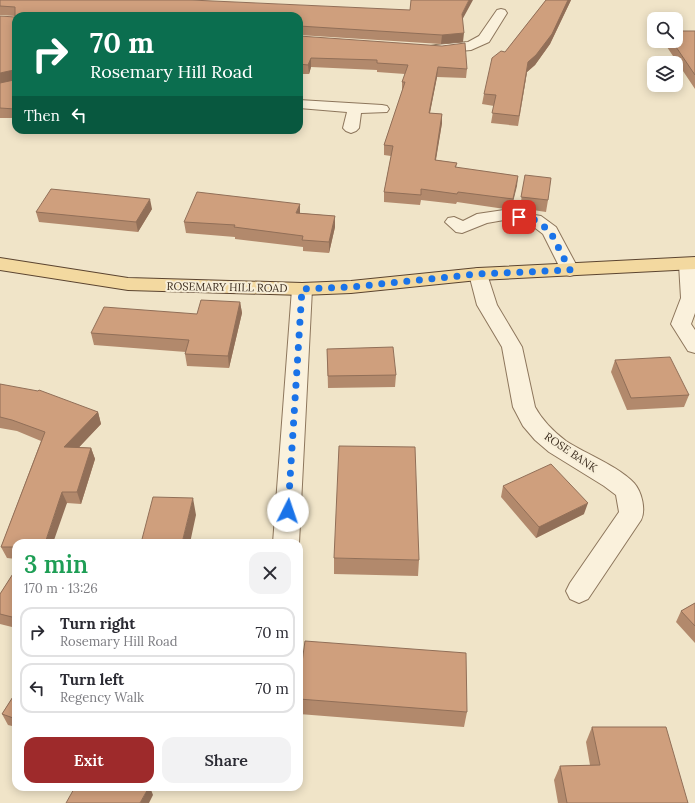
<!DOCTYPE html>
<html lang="en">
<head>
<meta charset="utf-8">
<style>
  :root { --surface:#fff; --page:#f2f2f3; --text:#2b2b33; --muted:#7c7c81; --line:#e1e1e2; --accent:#9e2a2b }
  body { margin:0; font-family:Lora,serif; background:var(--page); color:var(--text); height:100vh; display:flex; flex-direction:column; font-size:15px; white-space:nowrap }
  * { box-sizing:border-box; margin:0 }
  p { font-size:13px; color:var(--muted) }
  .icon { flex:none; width:22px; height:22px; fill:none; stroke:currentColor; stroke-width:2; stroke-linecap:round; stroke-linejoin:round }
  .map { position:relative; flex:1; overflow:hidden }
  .sheet { position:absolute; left:12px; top:539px; width:291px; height:252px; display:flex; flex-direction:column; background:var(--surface); border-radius:12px; box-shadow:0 2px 10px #0003 }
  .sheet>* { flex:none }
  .banner { position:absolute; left:12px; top:12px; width:291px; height:122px; border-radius:12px; box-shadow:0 2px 10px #0003; background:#0b6e4f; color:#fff; overflow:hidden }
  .buttons { position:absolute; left:647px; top:12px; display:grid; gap:8px }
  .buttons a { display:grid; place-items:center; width:36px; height:36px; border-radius:8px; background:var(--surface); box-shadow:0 2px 10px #0003; font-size:20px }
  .pin { position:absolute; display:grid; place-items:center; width:34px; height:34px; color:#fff; margin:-17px; border-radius:8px; box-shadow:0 2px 6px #0006 }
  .me { position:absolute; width:44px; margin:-22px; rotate:4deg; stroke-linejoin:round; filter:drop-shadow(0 0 3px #0008) }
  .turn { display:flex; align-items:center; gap:14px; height:84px; padding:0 12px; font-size:18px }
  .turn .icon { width:52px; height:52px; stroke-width:2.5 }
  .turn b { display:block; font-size:28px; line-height:34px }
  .then { display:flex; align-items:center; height:38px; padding:0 12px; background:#0003; gap:8px; font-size:15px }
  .round { display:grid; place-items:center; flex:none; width:42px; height:42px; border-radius:12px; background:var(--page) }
  .head { display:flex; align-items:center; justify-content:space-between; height:68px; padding:0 12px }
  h1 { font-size:24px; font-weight:600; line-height:30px; color:#1e9e55 }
  .button { display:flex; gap:8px; margin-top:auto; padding:8px 12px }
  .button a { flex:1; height:46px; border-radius:12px; background:var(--accent); color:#fff; font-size:16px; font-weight:600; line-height:46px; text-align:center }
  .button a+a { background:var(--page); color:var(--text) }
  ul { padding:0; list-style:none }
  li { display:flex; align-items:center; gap:12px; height:50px; margin:0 8px 6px; padding:0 4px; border:2px solid var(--line); border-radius:12px }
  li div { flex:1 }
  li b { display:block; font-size:15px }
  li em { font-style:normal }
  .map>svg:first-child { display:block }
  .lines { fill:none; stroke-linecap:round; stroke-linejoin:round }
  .minor-casing { stroke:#8d765c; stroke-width:2 }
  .major-casing { stroke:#5b4430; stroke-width:2 }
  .minor { fill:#faf1dc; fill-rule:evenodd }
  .major { fill:#f3d9a0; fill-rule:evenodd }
  .wall { fill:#b2896c }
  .shaded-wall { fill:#916f58 }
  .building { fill:#cf9f7d; stroke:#916f58 }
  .route { stroke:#1a73e8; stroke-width:7; stroke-dasharray:0 12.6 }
  .labels { text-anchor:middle; stroke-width:4; stroke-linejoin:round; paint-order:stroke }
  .street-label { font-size:11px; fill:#3d2e20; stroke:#f7eed8 }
</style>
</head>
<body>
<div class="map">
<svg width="695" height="803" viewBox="0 0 695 803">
  <rect width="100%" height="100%" fill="#f0e4c8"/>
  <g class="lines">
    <g class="minor-casing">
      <path id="minor" d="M 501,9 L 505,10 L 507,13 L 489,42 L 471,50 L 436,53 L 431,52 L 429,49 L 431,46 L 436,45 L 468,42 L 479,36 L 497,10 Z
        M 299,100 L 382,105 L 387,106 L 389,109 L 387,112 L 361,113 L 359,128 L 356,131 L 351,133 L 346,131 L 343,128 L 347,112 L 299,108 Z
        M 504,210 L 541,216 L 556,227 L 579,270 L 577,274 L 570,276 L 563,274 L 543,234 L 530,224 L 504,220 L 487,223 L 462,233 L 456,232 L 445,222 L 448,218 L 454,217 L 463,221 L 477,214 Z
        M 688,258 L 695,261 L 695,313 L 691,324 L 695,330 L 695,353 L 688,351 L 671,324 L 681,298 L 679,264 L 681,260 Z
        M 478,268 L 485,270 L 487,274 L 497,305 L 522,347 L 535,407 C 542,420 554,432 566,441 C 586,454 618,466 634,483 C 642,492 646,510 641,520 L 588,599 L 579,603 L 570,599 L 566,591 L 570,583 L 619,512 L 616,495 L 604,486 L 549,452 L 535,440 L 523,426 L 513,407 L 502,347 L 477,305 L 469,274 L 471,270 Z
        M 302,283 L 309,285 L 312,289 L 299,543 L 273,543 L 292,289 L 295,285 Z"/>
    </g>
    <g class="major-casing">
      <path id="major" d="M 695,257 L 695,269 L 478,280 L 351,293 L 302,295 L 128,290 L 0,270 L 0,258 L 128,278 L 302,283 L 351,281 L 478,268 Z"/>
    </g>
    <use href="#minor" class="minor"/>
    <use href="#major" class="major"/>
  </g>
  <path class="wall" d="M 0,0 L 462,20 L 463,42 L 441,44 L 299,35 L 299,16 L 16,16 L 16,118 L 0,118 L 0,83 L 15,16 L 0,15 Z
    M 546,0 L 571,0 L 550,44 L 535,65 L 527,72 L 518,126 L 491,123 L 494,106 L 482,104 L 484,94 L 505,52 Z
    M 695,31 L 695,89 L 663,41 L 676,41 Z
    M 299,36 L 467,69 L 466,78 L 437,77 L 430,113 L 442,114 L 442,123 L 436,160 L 457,163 L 456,168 L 518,176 L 511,210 L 457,202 L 456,204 L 421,200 L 420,205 L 384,202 L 384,192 L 391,156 L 384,155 L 384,145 L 402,92 L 402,82 L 405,74 L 377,72 L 377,70 L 311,67 L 309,74 L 299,74 Z
    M 525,175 L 548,200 L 546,212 L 520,208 Z
    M 152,209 L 138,232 L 39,222 L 36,212 Z
    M 300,213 L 335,216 L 335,227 L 329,253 L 303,251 L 303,247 L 235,239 L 235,237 L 186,233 L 184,222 Z
    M 240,302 L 242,313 L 229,368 L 187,366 L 185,354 L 186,352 L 94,345 L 91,333 L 197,314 Z
    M 327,349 L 396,375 L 395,387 L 328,388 Z
    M 615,360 L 689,395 L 684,407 L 627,410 L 611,372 Z
    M 0,384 L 98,412 L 101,424 L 79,447 L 91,448 L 95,459 L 81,504 L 67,503 L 16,543 L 16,559 L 7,558 L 1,547 L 41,441 L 17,431 L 0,428 Z
    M 503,486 L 584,514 L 536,538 L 501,497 Z
    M 334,558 L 419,560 L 418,576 L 334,574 Z
    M 16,569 L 16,628 L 0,624 L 0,594 Z
    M 695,603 L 695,643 L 676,622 L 681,611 Z
    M 299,684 L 467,712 L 464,727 L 299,714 Z
    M 16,692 L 16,727 L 8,725 L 2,714 Z
    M 592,727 L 688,803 L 558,803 L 554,780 L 560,766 L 590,765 L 586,742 Z"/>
  <path class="shaded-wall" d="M 469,0 L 473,0 L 461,22 L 462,14 Z
    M 568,0 L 571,0 L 550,44 L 535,65 L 527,72 L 518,126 L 528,62 Z
    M 464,33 L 463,42 L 441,44 L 442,35 Z
    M 311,58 L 311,67 L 309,74 L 308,65 Z
    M 438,67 L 437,77 L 428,122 L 429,113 Z
    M 14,70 L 16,80 L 0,83 L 0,73 Z
    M 442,114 L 442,123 L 434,170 L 435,160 Z
    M 518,176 L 517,186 L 511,210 L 513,199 Z
    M 150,199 L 152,209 L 138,232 L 136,222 Z
    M 300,204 L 300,216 L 296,213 Z
    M 335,216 L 335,227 L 329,253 L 329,242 Z
    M 240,302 L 242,313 L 229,368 L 228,356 Z
    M 98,412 L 101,424 L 68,459 L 64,447 Z
    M 91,448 L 95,459 L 81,504 L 77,492 Z
    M 62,492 L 67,503 L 53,543 L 45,543 Z
    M 193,498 L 196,515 L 190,543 L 182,543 Z
    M 588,503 L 584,514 L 536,538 L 539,527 Z
    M 149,787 L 150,787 L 153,795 L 149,803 L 140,803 Z"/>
  <path class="building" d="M 0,0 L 191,0 L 410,10 L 411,0 L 469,0 L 462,14 L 464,33 L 442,35 L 299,26 L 299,16 L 16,16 L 16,107 L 15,109 L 0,108 L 0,83 L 14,80 L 14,70 L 0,73 L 0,16 L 15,17 L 15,7 L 0,6 Z
    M 546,0 L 568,0 L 552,34 L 536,55 L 528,62 L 519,116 L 492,113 L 496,95 L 484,94 L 492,58 L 501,51 L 505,52 Z
    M 676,31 L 695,31 L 695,75 L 672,41 L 676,41 Z
    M 299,36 L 442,46 L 465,43 L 467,69 L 438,67 L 429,113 L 442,114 L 435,160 L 457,163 L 455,167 L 518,176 L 513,199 L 458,192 L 457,194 L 421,189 L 421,195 L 384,192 L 393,146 L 384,145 L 405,82 L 402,82 L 408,65 L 377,63 L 377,60 L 311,58 L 308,65 L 299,64 Z
    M 525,175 L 551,178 L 548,200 L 521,197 Z
    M 51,189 L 150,199 L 136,222 L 36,212 Z
    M 197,192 L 300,204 L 296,213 L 335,216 L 329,242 L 302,240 L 303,236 L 234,227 L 235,225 L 184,222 Z
    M 201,300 L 240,302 L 228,356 L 185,354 L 189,340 L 91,333 L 104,307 L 197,314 Z
    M 393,347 L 396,375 L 328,376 L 327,349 Z
    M 670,357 L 689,395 L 631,398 L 615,360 Z
    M 0,384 L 38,391 L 39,390 L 98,412 L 64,447 L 91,448 L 77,492 L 62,492 L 45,543 L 16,543 L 16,547 L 1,547 L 45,432 L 12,420 L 0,417 Z
    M 339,446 L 415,447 L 419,560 L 334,558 Z
    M 551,464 L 588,503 L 539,527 L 503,486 Z
    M 153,497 L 193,498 L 182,543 L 141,543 Z
    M 16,569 L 16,618 L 0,614 L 0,594 Z
    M 695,603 L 695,626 L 681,611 Z
    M 305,641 L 466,653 L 467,712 L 299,699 L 299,684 Z
    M 16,692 L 16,719 L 2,714 Z
    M 592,727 L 666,727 L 688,803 L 567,803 L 560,766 L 600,765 Z
    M 75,787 L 149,787 L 140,803 L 66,803 Z"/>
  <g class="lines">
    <path class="route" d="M 288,511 L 302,289 L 351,287 L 478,274 L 570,270 L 550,231 L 535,220 L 519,217"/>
  </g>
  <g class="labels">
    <g class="street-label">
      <text transform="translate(227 287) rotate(1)" y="4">ROSEMARY HILL ROAD</text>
      <text transform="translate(571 452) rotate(34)" y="4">ROSE BANK</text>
    </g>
  </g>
</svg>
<div class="buttons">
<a><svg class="icon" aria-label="search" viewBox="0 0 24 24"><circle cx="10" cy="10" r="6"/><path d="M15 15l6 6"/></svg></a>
<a><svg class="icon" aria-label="layers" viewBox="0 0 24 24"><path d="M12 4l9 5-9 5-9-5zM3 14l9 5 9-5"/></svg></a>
</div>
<div class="pin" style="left:519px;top:217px;background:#d93025"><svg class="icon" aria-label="arrive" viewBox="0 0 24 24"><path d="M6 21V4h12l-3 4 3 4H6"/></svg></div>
<svg class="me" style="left:288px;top:511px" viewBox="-20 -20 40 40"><circle r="19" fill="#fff"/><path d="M0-13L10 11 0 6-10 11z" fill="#1a73e8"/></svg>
<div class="banner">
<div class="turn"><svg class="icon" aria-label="right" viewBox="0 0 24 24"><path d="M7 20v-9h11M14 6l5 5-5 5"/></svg><div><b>70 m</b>Rosemary Hill Road</div></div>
<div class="then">Then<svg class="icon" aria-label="left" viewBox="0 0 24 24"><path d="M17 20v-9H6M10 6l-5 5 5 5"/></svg></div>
</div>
<section class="sheet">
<div class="head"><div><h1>3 min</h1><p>170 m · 13:26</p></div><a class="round"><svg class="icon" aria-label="close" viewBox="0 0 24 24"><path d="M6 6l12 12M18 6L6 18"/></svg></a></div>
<ul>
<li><svg class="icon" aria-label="right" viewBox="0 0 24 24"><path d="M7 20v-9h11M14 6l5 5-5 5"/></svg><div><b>Turn right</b><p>Rosemary Hill Road</p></div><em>70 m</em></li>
<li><svg class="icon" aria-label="left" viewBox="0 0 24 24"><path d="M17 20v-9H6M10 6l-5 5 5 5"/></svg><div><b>Turn left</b><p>Regency Walk</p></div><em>70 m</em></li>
</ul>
<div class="button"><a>Exit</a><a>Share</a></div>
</section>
</div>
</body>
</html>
